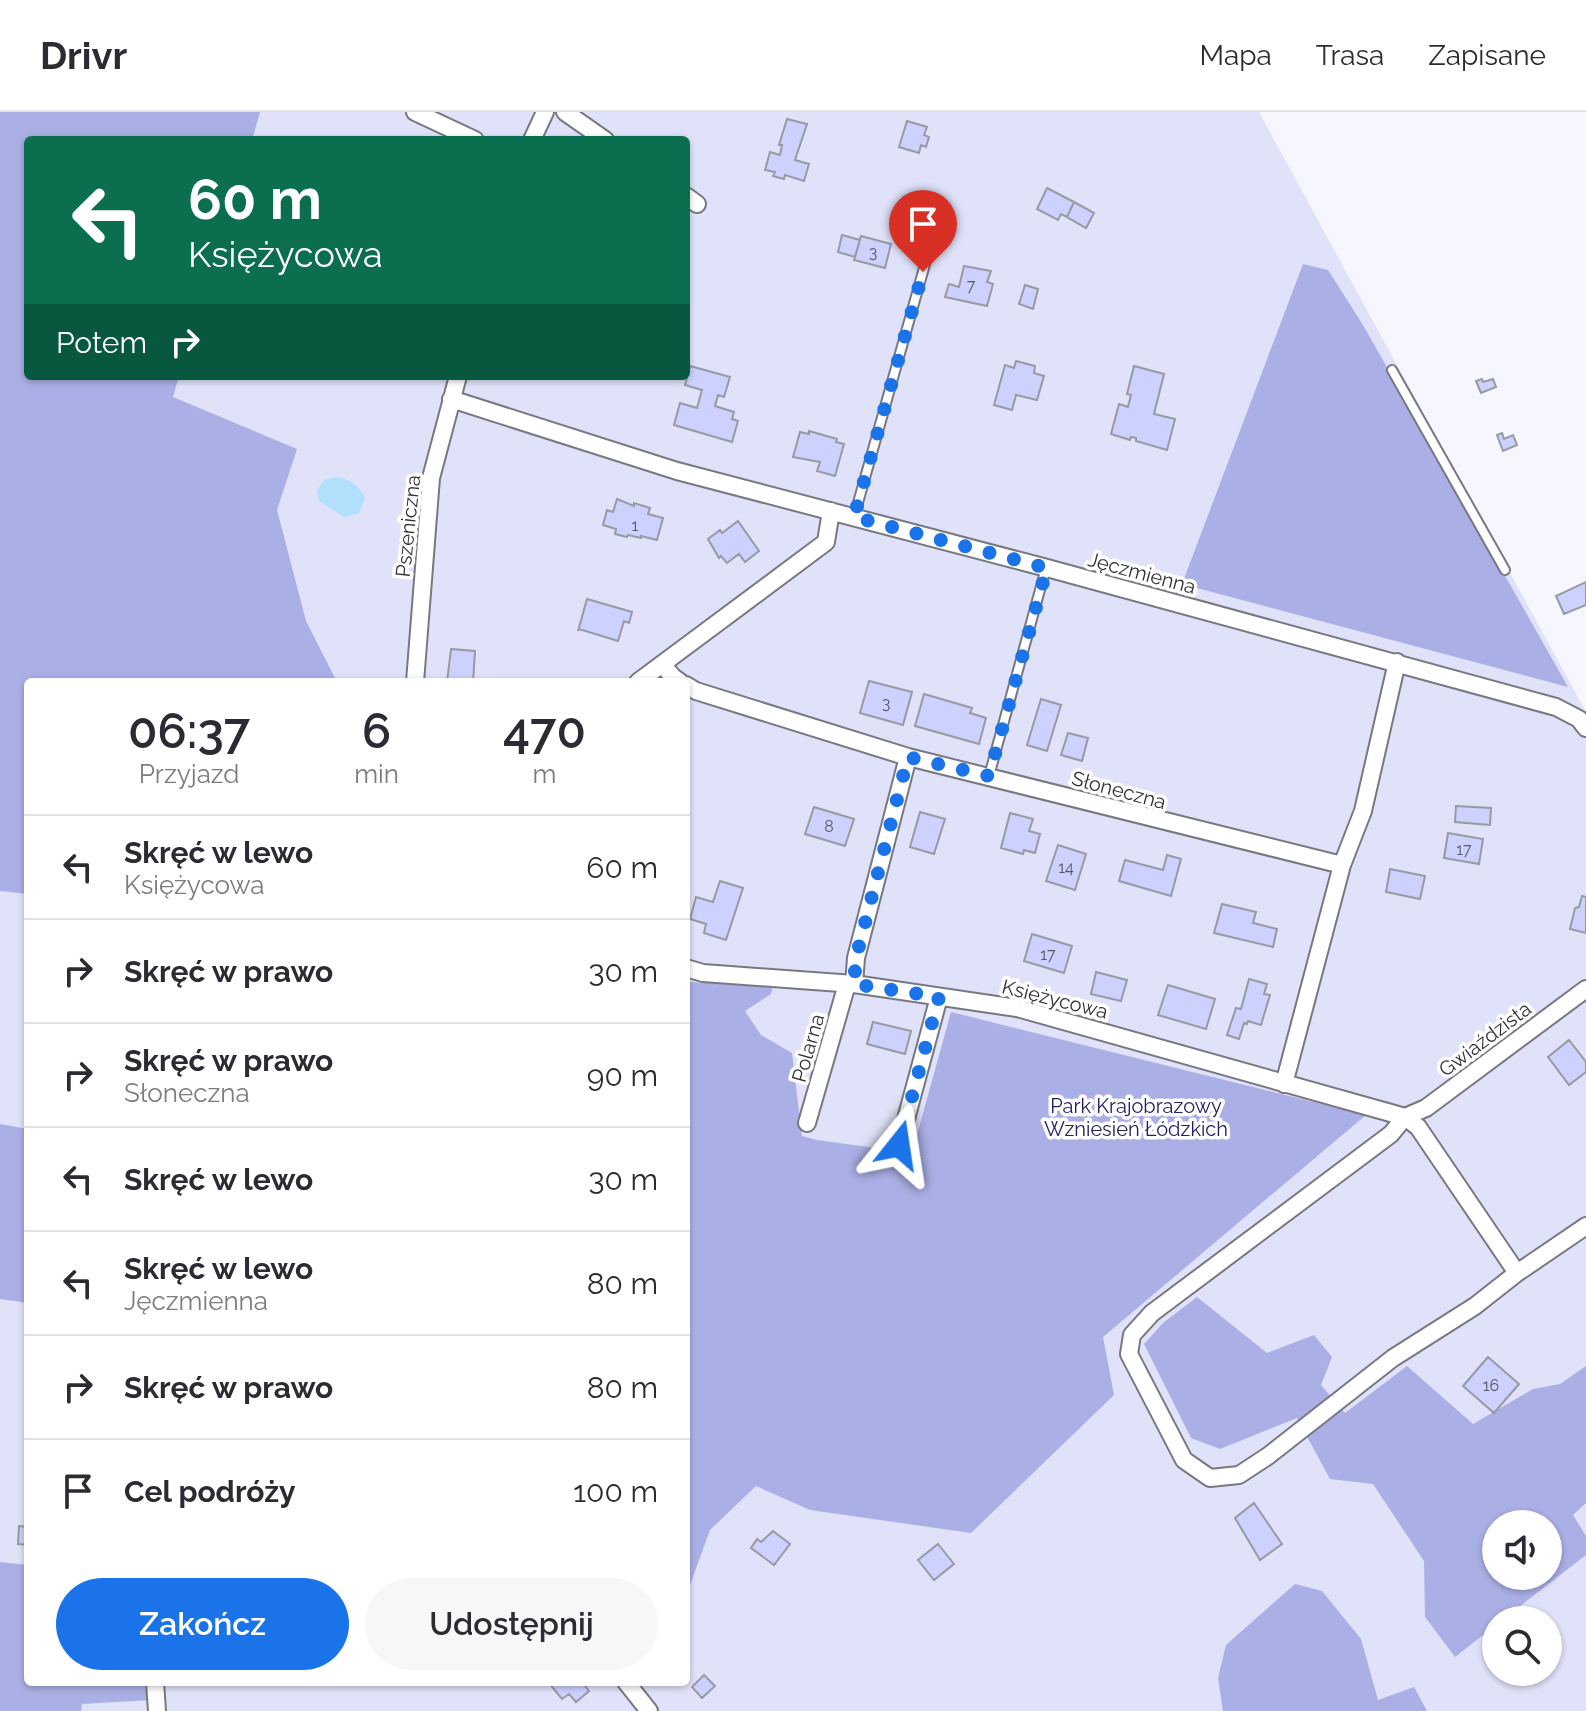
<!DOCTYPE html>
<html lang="pl">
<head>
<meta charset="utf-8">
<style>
  :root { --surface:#fff; --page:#f7f7f7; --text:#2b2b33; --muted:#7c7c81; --line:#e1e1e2; --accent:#1a73e8 }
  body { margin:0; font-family:Raleway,sans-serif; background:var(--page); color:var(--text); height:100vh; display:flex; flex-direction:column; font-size:30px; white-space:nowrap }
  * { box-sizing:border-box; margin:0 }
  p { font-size:26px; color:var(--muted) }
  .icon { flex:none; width:44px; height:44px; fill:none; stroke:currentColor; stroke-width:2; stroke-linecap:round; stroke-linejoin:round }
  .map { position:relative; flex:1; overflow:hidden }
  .drawer { position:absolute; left:24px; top:566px; width:666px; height:1008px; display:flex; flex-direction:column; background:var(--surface); border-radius:8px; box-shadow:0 2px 6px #0004 }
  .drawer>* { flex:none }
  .banner { position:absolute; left:24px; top:24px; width:666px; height:244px; border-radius:8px; box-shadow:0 2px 6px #0004; background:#0b6e4f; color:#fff; overflow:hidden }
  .fabs { position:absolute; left:1482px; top:1398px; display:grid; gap:16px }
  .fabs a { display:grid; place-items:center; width:80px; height:80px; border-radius:50%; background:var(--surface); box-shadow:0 2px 6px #0004; font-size:40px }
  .pin { position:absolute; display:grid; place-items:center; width:68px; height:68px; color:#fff; margin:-82px -34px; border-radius:50% 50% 50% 0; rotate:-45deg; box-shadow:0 0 8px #0007 }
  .pin .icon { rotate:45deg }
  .me { position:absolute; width:88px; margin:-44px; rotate:15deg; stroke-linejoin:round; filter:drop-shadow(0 0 6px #0008) }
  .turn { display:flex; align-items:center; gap:28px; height:168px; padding:0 32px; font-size:36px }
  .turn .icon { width:104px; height:104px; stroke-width:2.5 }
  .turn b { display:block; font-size:56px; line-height:68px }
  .then { display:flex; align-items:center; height:76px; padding:0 32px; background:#0003; gap:16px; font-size:30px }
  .eta { display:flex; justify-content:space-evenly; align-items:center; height:136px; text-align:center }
  .eta b { font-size:48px; font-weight:600; line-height:56px }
  .cta { display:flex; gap:16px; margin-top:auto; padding:16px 32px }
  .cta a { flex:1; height:92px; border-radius:48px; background:var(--accent); color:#fff; font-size:32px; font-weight:600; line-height:92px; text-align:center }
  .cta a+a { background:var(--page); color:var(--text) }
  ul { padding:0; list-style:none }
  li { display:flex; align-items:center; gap:24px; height:104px; padding:0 32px; border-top:2px solid var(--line) }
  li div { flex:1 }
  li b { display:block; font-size:30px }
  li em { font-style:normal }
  header { display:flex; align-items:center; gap:48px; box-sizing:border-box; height:112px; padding:0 40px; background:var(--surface); border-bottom:2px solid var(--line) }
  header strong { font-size:38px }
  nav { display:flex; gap:44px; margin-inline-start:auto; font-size:28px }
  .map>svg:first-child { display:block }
  .green { fill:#e0e2f9; fill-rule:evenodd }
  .forest { fill:#aaafe5; fill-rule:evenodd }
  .water { fill:#b2dffc }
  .building { fill:#ccd1fe; stroke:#989aa3; stroke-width:2 }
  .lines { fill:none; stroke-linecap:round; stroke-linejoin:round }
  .lane-casing { stroke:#777881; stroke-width:12 }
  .street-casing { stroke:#777881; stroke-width:20 }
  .lane { stroke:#fff; stroke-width:8 }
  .street { stroke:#fff; stroke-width:16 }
  .route { stroke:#1a73e8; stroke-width:14; stroke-dasharray:0 25.2 }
  .labels { text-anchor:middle; stroke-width:7; stroke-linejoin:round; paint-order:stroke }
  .number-label { font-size:16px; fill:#575866 }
  .street-label { font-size:20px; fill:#303034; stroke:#fff }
  .park-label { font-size:20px; fill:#25205f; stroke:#fff }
</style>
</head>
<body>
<header>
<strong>Drivr</strong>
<nav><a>Mapa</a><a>Trasa</a><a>Zapisane</a></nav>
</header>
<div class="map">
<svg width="1586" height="1599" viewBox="0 0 1586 1599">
  <rect width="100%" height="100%" fill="#f5f6fe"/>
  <path class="green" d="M 0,0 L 1259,0 L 1586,600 L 1586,1599 L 0,1599 ZM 28,28 L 686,28 L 686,264 L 28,264 ZM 28,570 L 686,570 L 686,1570 L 28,1570 ZM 1496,1412 L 1548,1412 L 1548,1464 L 1496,1464 ZM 1496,1508 L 1548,1508 L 1548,1560 L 1496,1560 Z"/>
  <path class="forest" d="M 0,0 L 260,0 L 252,28 L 28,28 L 28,264 L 179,264 L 173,285 L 297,337 L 277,398 L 306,509 L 337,570 L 28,570 L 28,782 L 0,779 Z
    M 1303,152 L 1328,158 L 1363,213 L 1568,575 L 1182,472 Z
    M 686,870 L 773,873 L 771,882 L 745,899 L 761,923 L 792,941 L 802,1024 L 817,1028 L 912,1041 L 951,900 L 1366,1003 L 1103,1225 L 1114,1283 L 971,1421 L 810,1398 L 756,1374 L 710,1418 L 686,1484 Z
    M 0,1012 L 28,1017 L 28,1191 L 0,1187 Z
    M 1197,1185 L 1267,1241 L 1314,1223 L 1332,1245 L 1321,1273 L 1345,1301 L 1407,1254 L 1473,1312 L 1533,1277 L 1560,1272 L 1586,1254 L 1586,1391 L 1573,1403 L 1586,1424 L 1586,1443 L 1502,1508 L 1496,1508 L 1496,1513 L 1455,1545 L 1425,1505 L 1424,1449 L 1373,1372 L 1330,1367 L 1297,1306 L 1220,1337 L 1191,1326 L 1144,1232 L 1163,1211 ZM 1496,1412 L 1548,1412 L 1548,1464 L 1496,1464 Z
    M 0,1450 L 28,1453 L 28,1570 L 151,1570 L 151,1588 L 82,1592 L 81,1599 L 0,1599 Z
    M 1295,1472 L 1322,1479 L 1361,1527 L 1378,1588 L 1414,1575 L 1427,1599 L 1223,1599 L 1218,1566 L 1226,1533 Z"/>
  <path class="water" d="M 336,365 C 352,368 357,372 365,386 L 359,401 L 344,405 L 319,389 L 317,379 L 324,368 Z"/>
  <path class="building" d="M 787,7 L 807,12 L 795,48 L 809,52 L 804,69 L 785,63 L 784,67 L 773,64 L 775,60 L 765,58 L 770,40 L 780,43 L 782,33 L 779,33 Z
    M 907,9 L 927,15 L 924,23 L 929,25 L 926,35 L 921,33 L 919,41 L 899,35 Z
    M 1047,76 L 1074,90 L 1067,105 L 1061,102 L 1058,108 L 1037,97 Z
    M 1074,90 L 1094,101 L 1086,116 L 1067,105 Z
    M 842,123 L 860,128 L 855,145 L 838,140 Z
    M 861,124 L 891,132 L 885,156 L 854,148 Z
    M 964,154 L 991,159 L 987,170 L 993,172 L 987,194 L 945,185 L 949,172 L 959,175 Z
    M 1025,173 L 1038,177 L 1033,197 L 1019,192 Z
    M 1016,249 L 1035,254 L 1034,261 L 1044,264 L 1037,288 L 1016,283 L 1012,298 L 994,293 L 1005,253 L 1014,256 Z
    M 690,254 L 730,265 L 724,285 L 718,283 L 715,294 L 734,300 L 732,307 L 738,309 L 732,330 L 674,313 L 680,291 L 697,296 L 702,278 L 685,273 Z
    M 1134,254 L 1164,262 L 1154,302 L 1175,307 L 1167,338 L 1136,329 L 1136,326 L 1131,325 L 1130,328 L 1111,322 L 1119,292 L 1128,295 L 1131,283 L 1127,282 Z
    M 1482,267 L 1483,270 L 1493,267 L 1496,275 L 1481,281 L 1476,269 Z
    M 809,319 L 837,327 L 836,330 L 844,332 L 835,364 L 817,359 L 820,350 L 793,345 L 800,320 L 809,322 Z
    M 1502,321 L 1504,327 L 1513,323 L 1517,333 L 1503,339 L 1497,323 Z
    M 617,387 L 634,394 L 634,391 L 650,396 L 648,402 L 663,406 L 657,428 L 641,424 L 641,426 L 628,423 L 627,425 L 615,422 L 616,417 L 603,413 L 607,398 L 613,400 Z
    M 738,409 L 759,439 L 745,450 L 739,442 L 727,451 L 721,444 L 719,446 L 708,427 L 720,418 L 722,421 Z
    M 1586,470 L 1586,493 L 1564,502 L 1556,484 Z
    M 587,487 L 632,500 L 629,511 L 624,509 L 618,529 L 579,517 L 578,519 Z
    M 451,537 L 475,539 L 473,570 L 447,570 Z
    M 869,569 L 912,580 L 903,613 L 860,601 Z
    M 924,582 L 972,596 L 970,601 L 986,606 L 979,632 L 915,614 Z
    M 1041,587 L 1061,593 L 1047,639 L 1027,633 Z
    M 1068,621 L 1088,626 L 1082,649 L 1061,643 Z
    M 1456,694 L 1491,696 L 1490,713 L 1455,710 Z
    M 814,695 L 854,707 L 845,734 L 805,722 Z
    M 920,700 L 945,707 L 934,742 L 910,735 Z
    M 1010,701 L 1033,707 L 1029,719 L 1040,722 L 1035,741 L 1024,738 L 1023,742 L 1001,736 Z
    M 1448,721 L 1483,727 L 1479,752 L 1444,746 Z
    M 1058,733 L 1086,742 L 1075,778 L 1046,769 Z
    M 1167,743 L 1181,747 L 1171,784 L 1119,769 L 1125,748 L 1163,758 Z
    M 1390,757 L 1425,764 L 1420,787 L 1386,780 Z
    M 720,769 L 743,776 L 726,828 L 704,821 L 706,812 L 690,807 L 696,785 L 713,790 Z
    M 1582,784 L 1586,785 L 1586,821 L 1570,817 L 1575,796 L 1579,795 Z
    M 1222,792 L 1256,800 L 1253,811 L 1277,817 L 1273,835 L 1214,821 Z
    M 1032,822 L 1072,834 L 1064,861 L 1024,849 Z
    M 1096,860 L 1127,868 L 1121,889 L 1091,882 Z
    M 1249,867 L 1267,872 L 1264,882 L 1270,883 L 1261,913 L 1248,909 L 1247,912 L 1244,911 L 1239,927 L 1227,923 L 1236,896 L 1241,897 Z
    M 1168,873 L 1215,887 L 1206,917 L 1158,903 Z
    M 873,910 L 911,919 L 905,942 L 867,932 Z
    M 1569,928 L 1586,950 L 1586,960 L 1569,973 L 1548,945 Z
    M 1488,1245 L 1519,1272 L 1494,1301 L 1463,1274 Z
    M 1254,1391 L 1282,1432 L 1260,1448 L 1235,1406 Z
    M 19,1414 L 28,1415 L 28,1433 L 18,1432 Z
    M 773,1419 L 790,1432 L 774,1453 L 751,1436 L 757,1427 L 761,1430 Z
    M 938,1432 L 954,1452 L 934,1468 L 918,1448 Z
    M 704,1563 L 715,1574 L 702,1586 L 692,1575 Z
    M 548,1570 L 582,1570 L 589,1579 L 576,1590 L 569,1582 L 562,1587 Z"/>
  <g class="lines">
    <g class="lane-casing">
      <path id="lane" d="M 1392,258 L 1505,458
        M 854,405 L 940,99
        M 989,664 L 1046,456"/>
    </g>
    <g class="street-casing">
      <path id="street" d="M 415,0 L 475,28
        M 565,0 L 605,28
        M 532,28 L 545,0
        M 686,84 L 697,92
        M 451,287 L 677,359 L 1047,456 L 1556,595 L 1579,607 L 1586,616
        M 662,552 L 673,565 L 680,570
        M 415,570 L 431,366 L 458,264
        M 638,570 L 826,430 L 831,399
        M 686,573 L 696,579 L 908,645 L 1342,753
        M 686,856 L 703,861 L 854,872 L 1017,896 L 1405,1005 L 1418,1015 L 1517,1161
        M 854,872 L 856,846 L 908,645
        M 1586,877 L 1426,996 L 1405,1005 L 1391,1022 L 1152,1201 L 1132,1223 L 1129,1242 L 1184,1348 L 1210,1366 L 1239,1363 L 1268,1344 L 1393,1246 L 1475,1194 L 1517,1161 L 1586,1114
        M 1284,972 L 1342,753 L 1363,699 L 1397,550
        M 807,1011 L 847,872
        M 899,1033 L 939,885
        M 155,1570 L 157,1599
        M 626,1570 L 649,1599"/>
    </g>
    <use href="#lane" class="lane"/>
    <use href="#street" class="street"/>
  </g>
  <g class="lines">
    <path class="route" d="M 899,1033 L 939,885 L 854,872 L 856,846 L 908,645 L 989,664 L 1047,456 L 854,405 L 923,160"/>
  </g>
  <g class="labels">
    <g class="number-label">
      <text x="873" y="146">3</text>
      <text x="971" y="179">7</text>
      <text x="635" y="419">1</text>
      <text x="886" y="597">3</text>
      <text x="829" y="720">8</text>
      <text x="1464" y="743">17</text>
      <text x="1066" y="761">14</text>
      <text x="1048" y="848">17</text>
      <text x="1491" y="1279">16</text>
    </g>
    <g class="street-label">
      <text transform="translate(408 414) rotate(-84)" y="7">Pszeniczna</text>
      <text transform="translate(1142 461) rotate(15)" y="7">Jęczmienna</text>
      <text transform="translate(1119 678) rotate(15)" y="7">Słoneczna</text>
      <text transform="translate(1055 887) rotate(14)" y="7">Księżycowa</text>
      <text transform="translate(1485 927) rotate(-37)" y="7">Gwiaździsta</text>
      <text transform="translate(808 936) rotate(-74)" y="7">Polarna</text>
    </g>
    <g class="park-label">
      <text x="1136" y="1001">Park Krajobrazowy<tspan x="1136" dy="23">Wzniesień Łódzkich</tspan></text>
    </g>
  </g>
</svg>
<div class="fabs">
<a><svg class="icon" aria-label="sound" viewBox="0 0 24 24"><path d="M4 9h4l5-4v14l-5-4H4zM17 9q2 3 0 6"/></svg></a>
<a><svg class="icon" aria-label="search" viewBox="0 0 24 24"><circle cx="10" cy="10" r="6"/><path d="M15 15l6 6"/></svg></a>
</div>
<div class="pin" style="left:923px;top:160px;background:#d93025"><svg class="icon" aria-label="arrive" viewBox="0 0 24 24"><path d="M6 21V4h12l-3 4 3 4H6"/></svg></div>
<svg class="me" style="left:899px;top:1033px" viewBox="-20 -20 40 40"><path d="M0-17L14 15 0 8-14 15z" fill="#1a73e8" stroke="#fff" stroke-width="4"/></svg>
<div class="banner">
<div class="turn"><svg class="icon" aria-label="left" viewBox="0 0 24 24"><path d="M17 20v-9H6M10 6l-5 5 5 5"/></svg><div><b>60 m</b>Księżycowa</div></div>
<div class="then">Potem<svg class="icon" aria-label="right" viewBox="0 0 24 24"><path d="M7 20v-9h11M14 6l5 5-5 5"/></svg></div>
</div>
<section class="drawer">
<div class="eta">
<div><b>06:37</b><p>Przyjazd</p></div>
<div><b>6</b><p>min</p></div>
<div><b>470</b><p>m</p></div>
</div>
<ul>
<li><svg class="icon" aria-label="left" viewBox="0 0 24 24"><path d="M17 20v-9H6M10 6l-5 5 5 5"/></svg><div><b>Skręć w lewo</b><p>Księżycowa</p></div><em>60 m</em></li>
<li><svg class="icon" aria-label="right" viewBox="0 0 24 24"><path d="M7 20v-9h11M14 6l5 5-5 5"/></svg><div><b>Skręć w prawo</b></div><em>30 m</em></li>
<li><svg class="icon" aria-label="right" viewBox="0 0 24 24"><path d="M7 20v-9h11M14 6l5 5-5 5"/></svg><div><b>Skręć w prawo</b><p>Słoneczna</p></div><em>90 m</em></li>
<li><svg class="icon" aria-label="left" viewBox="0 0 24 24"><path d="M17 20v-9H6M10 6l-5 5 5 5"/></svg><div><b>Skręć w lewo</b></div><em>30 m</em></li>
<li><svg class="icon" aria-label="left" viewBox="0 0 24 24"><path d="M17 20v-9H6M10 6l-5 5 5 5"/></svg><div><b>Skręć w lewo</b><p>Jęczmienna</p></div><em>80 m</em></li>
<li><svg class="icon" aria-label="right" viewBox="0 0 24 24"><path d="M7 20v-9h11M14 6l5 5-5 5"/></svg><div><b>Skręć w prawo</b></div><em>80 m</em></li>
<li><svg class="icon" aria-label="arrive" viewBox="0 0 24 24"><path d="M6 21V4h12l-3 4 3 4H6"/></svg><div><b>Cel podróży</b></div><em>100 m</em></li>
</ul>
<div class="cta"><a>Zakończ</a><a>Udostępnij</a></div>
</section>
</div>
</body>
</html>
